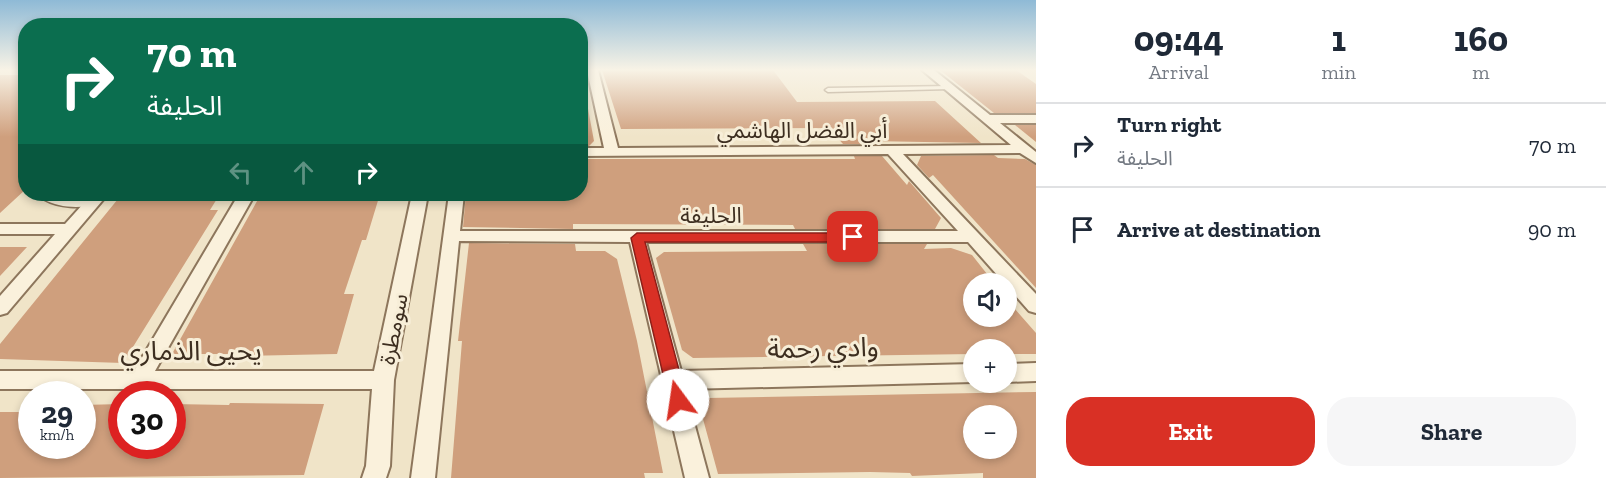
<!DOCTYPE html>
<html lang="en">
<head>
<meta charset="utf-8">
<style>
  :root { --surface:#fff; --page:#f6f6f7; --text:#1f2937; --muted:#747a83; --line:#e0e1e3; --accent:#d93025 }
  body { margin:0; font-family:"Zilla Slab","Noto Sans Arabic",serif; background:var(--page); color:var(--text); height:100vh; display:flex; flex-direction:column; font-size:22px; white-space:nowrap }
  * { box-sizing:border-box; margin:0 }
  p { font-size:20px; color:var(--muted) }
  .icon { flex:none; width:33px; height:33px; fill:none; stroke:currentColor; stroke-width:2; stroke-linecap:round; stroke-linejoin:round }
  .map { position:relative; flex:1; overflow:hidden }
  .drawer { display:flex; flex-direction:column; background:var(--surface); width:570px }
  .drawer>* { flex:none }
  .top-card { position:absolute; left:18px; top:18px; width:570px; height:183px; border-radius:24px; box-shadow:0 3px 9px #0003; background:#0b6e4f; color:#fff; overflow:hidden }
  .buttons { position:absolute; left:963px; top:273px; display:grid; gap:12px }
  .buttons a { display:grid; place-items:center; width:54px; height:54px; border-radius:50%; background:var(--surface); box-shadow:0 3px 9px #0003; font-size:30px }
  .speed { position:absolute; left:18px; top:381px; display:flex; gap:12px; font-size:30px; font-weight:700; text-align:center }
  .speed>* { display:grid; place-content:center; width:78px; height:78px; border-radius:50%; background:var(--surface); box-shadow:0 3px 9px #0003; line-height:1 }
  .speed small { font-size:15px; font-weight:400 }
  .speed .limit { border:9px solid #d22; background:#fff; color:#111 }
  .pin { position:absolute; display:grid; place-items:center; width:51px; height:51px; color:#fff; margin:-26px; border-radius:12px; box-shadow:0 3px 9px #0006 }
  .me { position:absolute; width:66px; margin:-33px; rotate:346deg; stroke-linejoin:round; filter:drop-shadow(0 0 4px #0008) }
  .turn { display:flex; align-items:center; gap:21px; height:126px; padding:0 30px; font-size:27px }
  .turn .icon { width:78px; height:78px; stroke-width:2.5 }
  .turn b { display:block; font-size:42px; line-height:51px }
  .lanes { display:flex; align-items:center; height:57px; padding:0 30px; background:#0003; justify-content:center; gap:30px; direction:ltr }
  .lanes .off { opacity:.35 }
  .eta { display:flex; justify-content:space-evenly; align-items:center; height:102px; text-align:center }
  .eta b { font-size:36px; font-weight:700; line-height:42px }
  .button { display:flex; gap:12px; margin-top:auto; padding:12px 30px }
  .button a { flex:1; height:69px; border-radius:24px; background:var(--accent); color:#fff; font-size:24px; font-weight:700; line-height:69px; text-align:center }
  .button a+a { background:var(--page); color:var(--text) }
  ul { padding:0; list-style:none }
  li { display:flex; align-items:center; gap:18px; height:84px; padding:0 30px; border-top:2px solid var(--line) }
  li div { flex:1 }
  li b { display:block; font-size:22px }
  li em { font-style:normal }
  main { display:flex; flex:1; min-height:0 }
  .map>svg:first-child { display:block }
  .building { fill:#cf9f7d; fill-rule:evenodd }
  .lines { fill:none; stroke-linecap:round; stroke-linejoin:round }
  .service-casing { stroke:#8d765c; stroke-width:3 }
  .minor-casing { stroke:#8d765c; stroke-width:4 }
  .service { fill:#faf1dc; fill-rule:evenodd }
  .minor { fill:#faf1dc; fill-rule:evenodd }
  .route { fill:#d93025; stroke:#8d1f18; stroke-width:1.5 }
  .labels { text-anchor:middle; stroke-width:6; stroke-linejoin:round; paint-order:stroke }
  .street-label { font-size:22px; fill:#3d2e20; stroke:#f7eed8 }
  .near-street-label { font-size:27px; fill:#3d2e20; stroke:#f7eed8 }
</style>
</head>
<body>
<main>
<div class="map">
<svg width="1036" height="478" viewBox="0 0 1036 478">
  <rect width="100%" height="100%" fill="#f0e4c8"/>
  <path class="building" d="M 602,70 L 773,70 L 797,102 L 935,101 L 981,143 L 868,141 L 871,144 L 843,144 L 829,128 L 621,129 Z
    M 940,70 L 1016,70 L 1036,84 L 1036,113 L 994,113 Z
    M 0,75 L 26,75 L 26,189 L 0,213 Z
    M 587,103 L 594,141 L 589,146 L 580,146 L 580,104 Z
    M 1015,125 L 1036,125 L 1036,142 Z
    M 994,155 L 998,158 L 1025,159 L 1036,165 L 1036,288 L 933,175 L 929,178 L 917,165 L 921,156 Z
    M 854,156 L 882,156 L 907,185 L 909,181 L 941,218 L 935,229 L 795,229 L 793,225 L 573,224 L 573,229 L 463,227 L 466,194 L 580,194 L 580,159 L 855,159 Z
    M 122,194 L 220,194 L 210,210 L 218,210 L 123,363 L 0,359 L 0,344 Z
    M 261,194 L 380,194 L 366,240 L 362,240 L 344,294 L 354,294 L 337,354 L 248,356 L 249,354 L 172,354 Z
    M 469,243 L 575,244 L 576,251 L 605,251 L 617,259 L 637,341 L 663,473 L 644,473 L 645,478 L 451,478 L 462,341 L 458,341 Z
    M 803,244 L 927,244 L 924,249 L 951,248 L 972,255 L 995,284 L 974,284 L 974,316 L 1006,316 L 1006,299 L 1036,333 L 1036,354 L 1006,354 L 1006,350 L 974,350 L 974,354 L 693,358 L 682,350 L 656,258 L 664,252 L 807,251 Z
    M 0,247 L 27,247 L 0,276 Z
    M 1036,392 L 1036,478 L 983,478 L 983,473 L 912,476 L 910,473 L 870,472 L 718,474 L 700,408 L 707,398 ZM 974,416 L 1006,416 L 1006,448 L 974,448 Z
    M 230,403 L 324,404 L 304,475 L 0,478 L 0,412 L 32,412 L 32,446 L 82,446 L 82,405 L 122,404 L 122,446 L 172,446 L 172,404 L 229,405 Z"/>
  <g class="lines">
    <g class="service-casing">
      <path id="service" d="M 948,86 L 951,88 L 950,89 L 828,92 L 825,90 L 828,88 Z
        M 46,194 L 52,194 L 52,197 L 63,201 L 91,201 L 95,203 C 83,210 57,207 45,200 L 44,198 Z"/>
    </g>
    <g class="minor-casing">
      <path id="minor" d="M 587,70 L 598,70 L 618,148 L 1011,145 L 922,70 L 934,70 L 990,115 L 1036,115 L 1036,123 L 1000,123 L 1036,152 L 1036,163 L 1020,153 L 903,154 L 1036,294 L 1036,313 L 1029,311 L 968,242 L 646,242 L 681,371 L 974,364 L 974,382 L 685,389 L 709,478 L 685,478 L 630,242 L 459,241 L 435,478 L 411,478 L 449,194 L 464,194 L 460,231 L 958,231 L 888,154 L 580,156 L 580,148 L 604,148 Z
        M 92,194 L 108,194 L 7,313 L 0,315 L 0,296 L 55,234 L 0,234 L 0,224 L 65,224 Z
        M 239,194 L 255,194 L 155,371 L 374,371 L 412,194 L 428,194 L 394,380 L 390,466 L 386,478 L 362,478 L 366,466 L 372,389 L 0,389 L 0,371 L 134,371 Z
        M 1036,363 L 1036,381 L 1006,382 L 1006,364 Z"/>
    </g>
    <use href="#service" class="service"/>
    <use href="#minor" class="minor"/>
  </g>
  <linearGradient id="sky" x2="0" y2="1"><stop stop-color="#8fbad6"/><stop offset="0.51" stop-color="#f8f3e6"/><stop offset="1" stop-color="#f8f3e6" stop-opacity="0"/></linearGradient>
  <rect width="1036" height="137" fill="url(#sky)"/>
  <path class="route" d="M 637,233 L 853,233 L 859,237 L 853,242 L 645,242 L 687,400 L 685,405 L 678,408 L 672,405 L 669,400 L 631,238 Z"/>
  <g class="labels">
    <g class="street-label">
      <text x="802" y="138">أبي الفضل الهاشمي</text>
      <text x="711" y="223">الحليفة</text>
      <text transform="translate(393 329) rotate(-79)" y="8">سومطرة</text>
    </g>
    <g class="near-street-label">
      <text transform="translate(823 348) rotate(-1)" y="9">وادي رحمة</text>
      <text x="191" y="360">يحيى الذماري</text>
    </g>
  </g>
</svg>
<div class="buttons">
<a><svg class="icon" aria-label="sound" viewBox="0 0 24 24"><path d="M4 9h4l5-4v14l-5-4H4zM17 9q2 3 0 6"/></svg></a>
<a>+</a>
<a>−</a>
</div>
<div class="speed"><div>29<small>km/h</small></div><div class="limit">30</div></div>
<div class="pin" style="left:853px;top:237px;background:#d93025"><svg class="icon" aria-label="arrive" viewBox="0 0 24 24"><path d="M6 21V4h12l-3 4 3 4H6"/></svg></div>
<svg class="me" style="left:678px;top:400px" viewBox="-20 -20 40 40"><circle r="19" fill="#fff"/><path d="M0-13L10 11 0 6-10 11z" fill="#d93025"/></svg>
<div class="top-card">
<div class="turn"><svg class="icon" aria-label="right" viewBox="0 0 24 24"><path d="M7 20v-9h11M14 6l5 5-5 5"/></svg><div><b>70 m</b>الحليفة</div></div>
<div class="lanes"><svg class="icon off" aria-label="left" viewBox="0 0 24 24"><path d="M17 20v-9H6M10 6l-5 5 5 5"/></svg><svg class="icon off" aria-label="ahead" viewBox="0 0 24 24"><path d="M12 20V5M6 11l6-6 6 6"/></svg><svg class="icon" aria-label="right" viewBox="0 0 24 24"><path d="M7 20v-9h11M14 6l5 5-5 5"/></svg></div>
</div>
</div>
<section class="drawer">
<div class="eta">
<div><b>09:44</b><p>Arrival</p></div>
<div><b>1</b><p>min</p></div>
<div><b>160</b><p>m</p></div>
</div>
<ul>
<li><svg class="icon" aria-label="right" viewBox="0 0 24 24"><path d="M7 20v-9h11M14 6l5 5-5 5"/></svg><div><b>Turn right</b><p>الحليفة</p></div><em>70 m</em></li>
<li><svg class="icon" aria-label="arrive" viewBox="0 0 24 24"><path d="M6 21V4h12l-3 4 3 4H6"/></svg><div><b>Arrive at destination</b></div><em>90 m</em></li>
</ul>
<div class="button"><a>Exit</a><a>Share</a></div>
</section>
</main>
</body>
</html>
